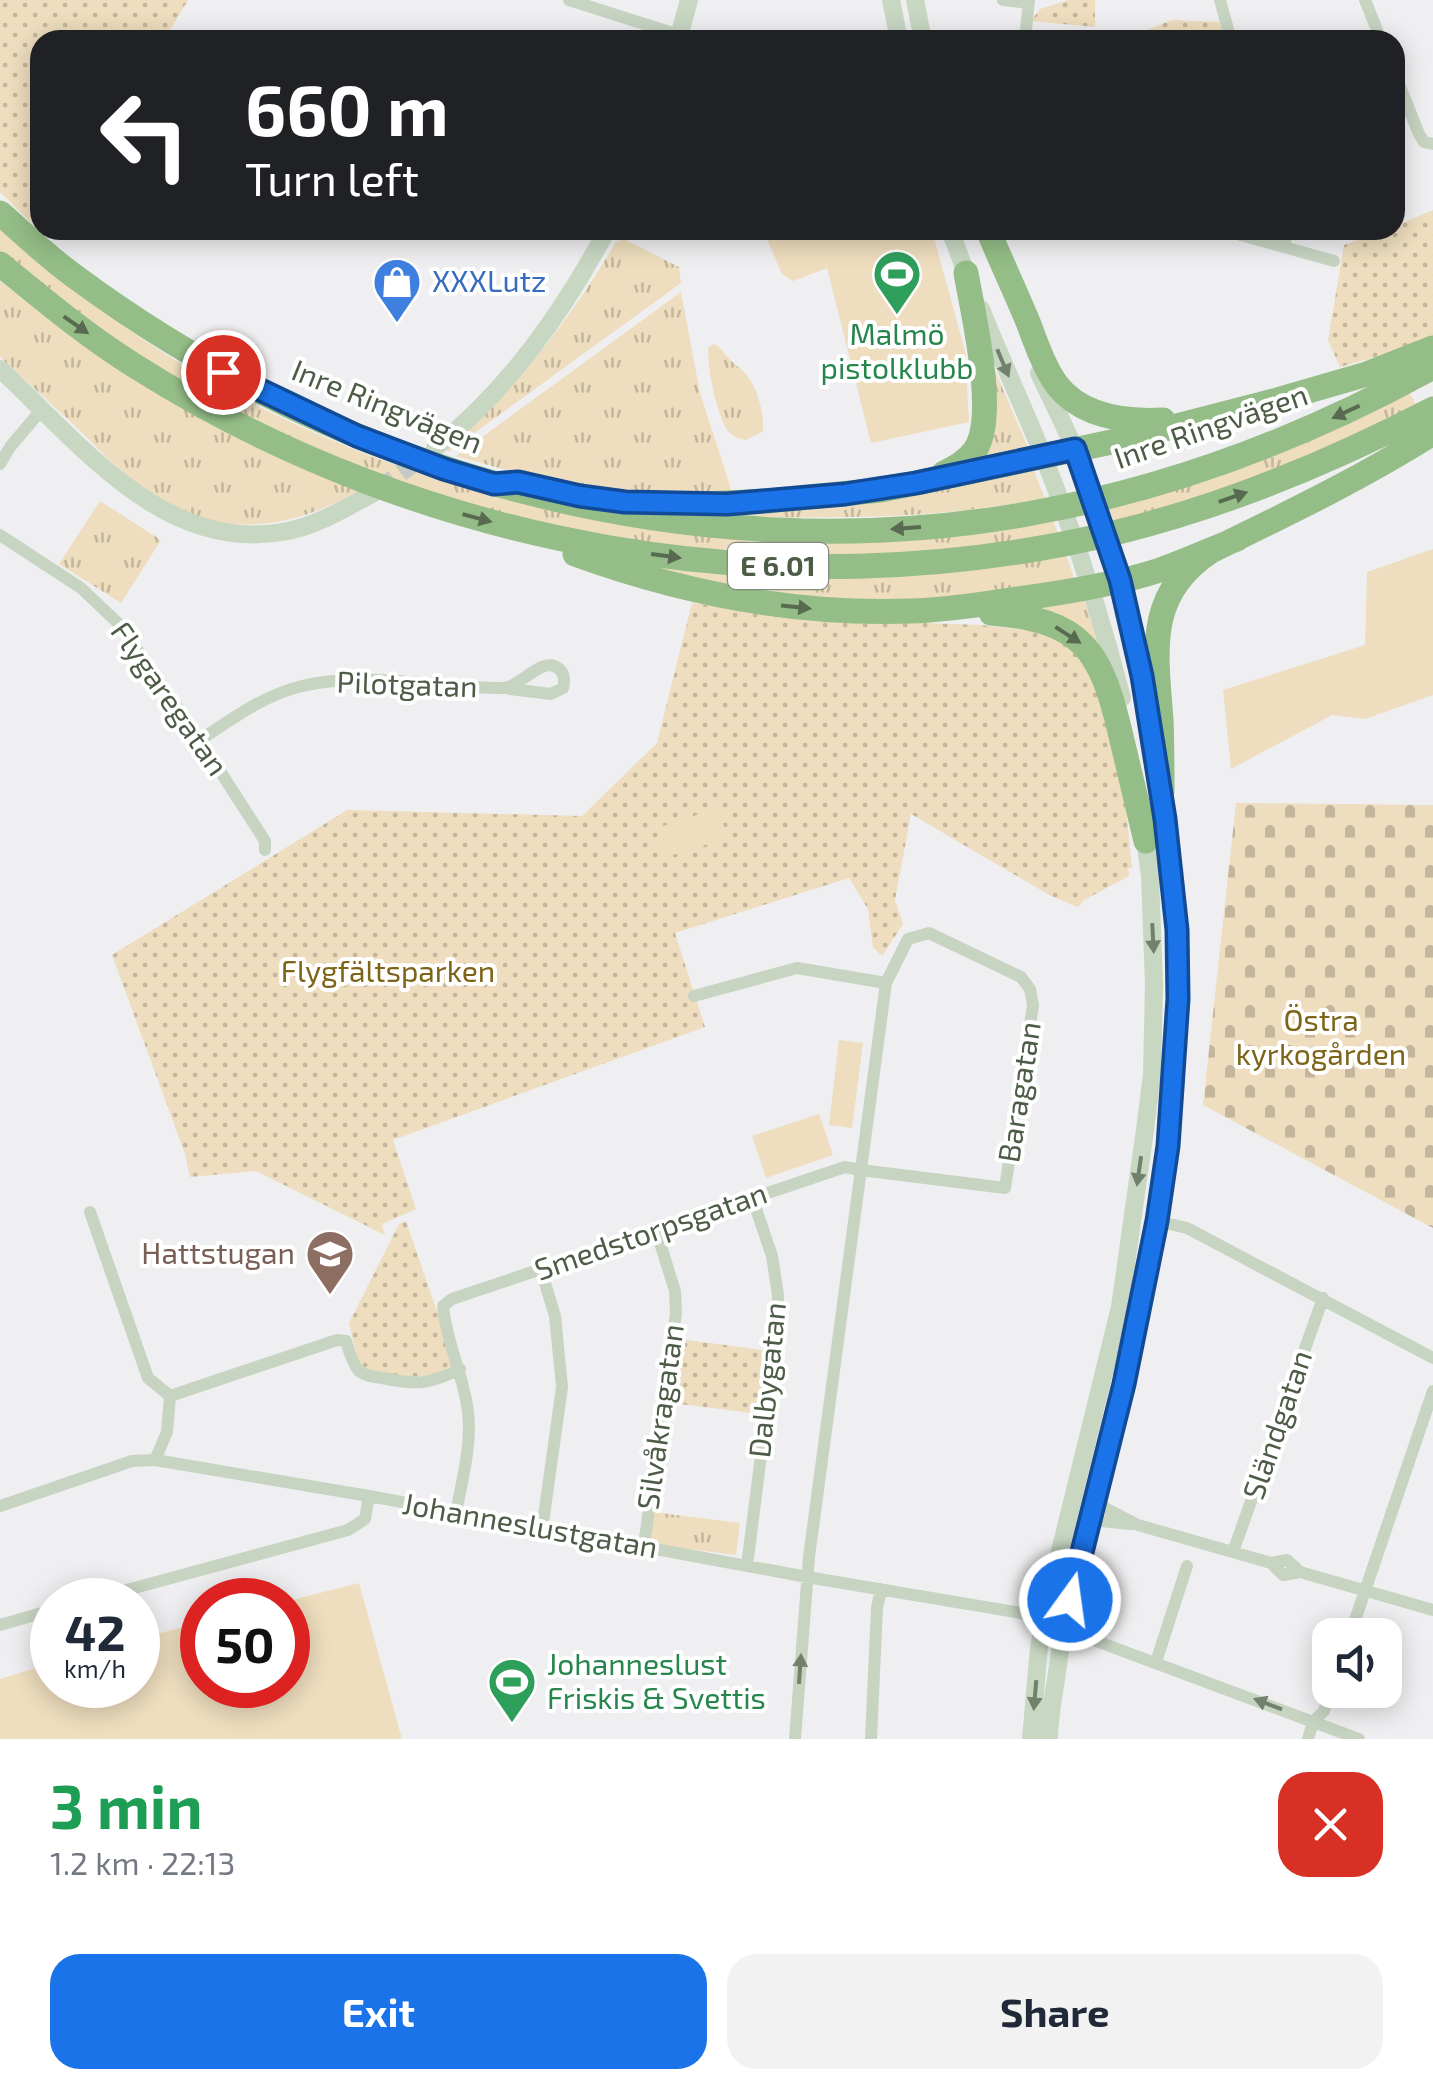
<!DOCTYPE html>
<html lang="en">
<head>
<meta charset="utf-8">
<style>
  :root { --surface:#fff; --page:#f2f2f3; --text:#1f2937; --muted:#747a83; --accent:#1a73e8 }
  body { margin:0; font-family:"Exo 2",sans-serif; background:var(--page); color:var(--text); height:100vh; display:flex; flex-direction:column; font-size:38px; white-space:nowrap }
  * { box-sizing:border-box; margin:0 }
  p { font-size:32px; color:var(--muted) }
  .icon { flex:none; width:55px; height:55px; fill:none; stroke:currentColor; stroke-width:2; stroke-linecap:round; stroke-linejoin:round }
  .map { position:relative; height:1739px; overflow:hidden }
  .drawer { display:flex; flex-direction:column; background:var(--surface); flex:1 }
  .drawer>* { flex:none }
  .guide { position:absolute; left:30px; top:30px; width:1375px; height:210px; border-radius:30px; box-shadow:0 5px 25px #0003; background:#202124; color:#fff; overflow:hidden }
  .controls { position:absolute; left:1312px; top:1618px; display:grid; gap:20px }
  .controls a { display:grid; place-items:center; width:90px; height:90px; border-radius:20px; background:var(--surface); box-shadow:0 5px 25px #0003; font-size:50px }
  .speed { position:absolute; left:30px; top:1578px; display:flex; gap:20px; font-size:50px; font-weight:700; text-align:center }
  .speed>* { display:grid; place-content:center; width:130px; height:130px; border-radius:50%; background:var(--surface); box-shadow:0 5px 25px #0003; line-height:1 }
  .speed small { font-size:25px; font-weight:400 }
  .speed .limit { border:15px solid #d22; background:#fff; color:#111 }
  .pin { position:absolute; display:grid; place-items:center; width:85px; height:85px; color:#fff; margin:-42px; border:5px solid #fff; border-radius:50%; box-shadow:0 2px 10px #0007 }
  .me { position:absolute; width:110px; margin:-55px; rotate:14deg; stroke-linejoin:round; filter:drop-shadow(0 0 8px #0008) }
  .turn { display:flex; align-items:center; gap:35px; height:210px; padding:0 50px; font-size:45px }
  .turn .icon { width:130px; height:130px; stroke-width:2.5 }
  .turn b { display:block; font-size:70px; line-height:85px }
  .round { display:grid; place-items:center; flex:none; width:105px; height:105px; border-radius:30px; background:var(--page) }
  .summary { display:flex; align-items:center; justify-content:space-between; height:170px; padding:0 50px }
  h1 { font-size:60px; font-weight:700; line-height:75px; color:#1e9e55 }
  .primary-button { display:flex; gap:20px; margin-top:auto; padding:20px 50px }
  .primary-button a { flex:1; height:115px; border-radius:30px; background:var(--accent); color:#fff; font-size:40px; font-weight:700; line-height:115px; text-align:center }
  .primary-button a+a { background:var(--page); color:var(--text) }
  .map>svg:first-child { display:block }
  .grass { fill:url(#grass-tufts) }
  .cemetery { fill:url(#cemetery-stones) }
  .park { fill:url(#park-dots) }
  .garden { fill:#eeddbe }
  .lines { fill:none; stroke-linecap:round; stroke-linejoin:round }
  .secondary-tunnel { stroke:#c6cac6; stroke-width:18; stroke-dasharray:18 9; stroke-linecap:butt }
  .street { stroke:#c7d4c2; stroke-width:12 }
  .secondary { stroke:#c7d7c2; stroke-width:18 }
  .highway { stroke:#94bd87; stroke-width:25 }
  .oneway { fill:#586b51 }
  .oneway2 { fill:#72816c }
  .oneway3 { fill:#72806c }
  .route-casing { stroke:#114b97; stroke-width:25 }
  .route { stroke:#1a73e8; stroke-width:18 }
  .labels { text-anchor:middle; stroke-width:8; stroke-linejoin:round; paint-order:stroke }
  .shield { fill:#fff; stroke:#828d7e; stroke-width:2.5 }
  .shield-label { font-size:28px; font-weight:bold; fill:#4d5c47 }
  .shop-label { font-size:30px; fill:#366cbe; stroke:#fff; text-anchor:start }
  .leisure-label { font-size:30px; fill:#27864d; stroke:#fff }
  .street-label { font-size:30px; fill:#4d5c47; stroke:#fff }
  .park-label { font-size:30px; fill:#7d6418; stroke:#fff }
  .education-label { font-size:30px; fill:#785e54; stroke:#fff; text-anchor:end }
</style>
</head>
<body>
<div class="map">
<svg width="1433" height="1739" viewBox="0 0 1433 1739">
  <defs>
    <pattern id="grass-tufts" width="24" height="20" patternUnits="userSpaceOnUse" patternTransform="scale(2.5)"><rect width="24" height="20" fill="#eeddbe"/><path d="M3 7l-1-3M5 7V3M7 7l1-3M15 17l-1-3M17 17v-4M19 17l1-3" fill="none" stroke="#c3b69c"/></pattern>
    <pattern id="cemetery-stones" width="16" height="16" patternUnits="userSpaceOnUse" patternTransform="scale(2.5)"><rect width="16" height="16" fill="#eeddbe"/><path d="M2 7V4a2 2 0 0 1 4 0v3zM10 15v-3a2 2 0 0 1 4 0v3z" fill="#c3b69c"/></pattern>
    <pattern id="park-dots" width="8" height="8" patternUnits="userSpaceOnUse" patternTransform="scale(2.5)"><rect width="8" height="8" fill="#eeddbe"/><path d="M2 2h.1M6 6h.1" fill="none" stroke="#c3b69c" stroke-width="1.8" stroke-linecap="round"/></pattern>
  </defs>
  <rect width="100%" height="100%" fill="#efeff1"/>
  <path class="grass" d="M 0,227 C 50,270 101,312 156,348 C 278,427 422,483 564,512 C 624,524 686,529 746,537 L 752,556 L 664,548 L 458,505 L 290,440 L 112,341 L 0,252 Z
    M 624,239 L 679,267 L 681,283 L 448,452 L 446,449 C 464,433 482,418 498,401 C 544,352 582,299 616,242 Z
    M 0,281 C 30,304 60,330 92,351 C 175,408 265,455 359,491 C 293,527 230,540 161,500 C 130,483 105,455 79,430 C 53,405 26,381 0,357 Z
    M 681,292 L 700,393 L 732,492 C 688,492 644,492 600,488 C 551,484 503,469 456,456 Z
    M 982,340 L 1029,450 L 973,461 Z
    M 714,344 C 722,348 724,353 730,360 C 734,364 739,367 743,371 C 757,385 764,411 763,431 L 746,440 C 738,438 730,436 726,428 C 715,407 708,370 708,348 Z
    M 1408,390 L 1417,407 L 1267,476 L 1111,523 L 1105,506 Z
    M 1033,469 L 1045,498 C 943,519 840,518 736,517 L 726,509 Z
    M 100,501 L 161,540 L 121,603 L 59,564 Z
    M 1052,518 L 1059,536 L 928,554 L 765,556 L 758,536 Z
    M 1066,554 L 1075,581 L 887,605 L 774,592 L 770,575 L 896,575 L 937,573 Z
    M 599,557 L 691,570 L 758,575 L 766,598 Z
    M 1082,593 L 1106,668 L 1022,605 Z
    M 652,1512 L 740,1523 L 736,1555 L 648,1544 Z"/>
  <path class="cemetery" d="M 1236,803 L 1433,805 L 1433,1228 L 1203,1105 Z"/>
  <path class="park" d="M 0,0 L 188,0 L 164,40 L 40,40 L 40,230 L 47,230 L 44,236 L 0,192 Z
    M 1069,0 L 1095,0 L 1095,27 L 1031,21 L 1040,9 Z
    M 1172,20 L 1219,22 L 1226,40 L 1097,40 L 1098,31 L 1134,35 Z
    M 1433,210 L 1433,338 L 1422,344 L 1340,367 L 1328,340 L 1344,245 L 1387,230 L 1395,230 L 1395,226 Z
    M 692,603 L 811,619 L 981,625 L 1049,633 L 1067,643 L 1094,672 L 1125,797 L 1132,868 L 1128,868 L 1129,876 L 1084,900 L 1078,907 L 1051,896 L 911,814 L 895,900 L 903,924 L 882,956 L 873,947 L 868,909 L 849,878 L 675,933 L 705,1027 L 393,1140 L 416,1209 L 382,1224 L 385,1235 L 256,1171 L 190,1177 L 185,1154 L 112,955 L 347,810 L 582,816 L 657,743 Z
    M 406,1221 L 455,1364 C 425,1383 403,1377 369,1372 C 355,1362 354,1340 349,1323 L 399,1224 Z
    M 680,1339 L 769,1351 L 760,1414 L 672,1403 Z"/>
  <path class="garden" d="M 763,230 L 932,230 L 965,351 L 969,422 L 871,443 L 827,268 L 793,281 L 782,274 Z
    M 1433,549 L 1433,695 L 1365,719 L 1332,715 L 1231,769 L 1223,690 L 1365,645 L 1367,572 Z
    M 718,808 L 728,838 L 666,857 L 657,828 Z
    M 839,1040 L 863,1043 L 852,1128 L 829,1125 Z
    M 819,1114 L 833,1155 L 766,1178 L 752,1136 Z
    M 359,1583 L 402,1739 L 0,1739 L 0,1679 L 52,1663 L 52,1685 L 138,1685 L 138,1639 L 202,1622 L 202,1685 L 288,1685 L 288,1601 Z"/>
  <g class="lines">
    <path class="secondary-tunnel" d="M 379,489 L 426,454"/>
    <path class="street" d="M 569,0 L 679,35
      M 1003,0 L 1028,3
      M 1220,0 L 1231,40
      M 1365,0 L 1381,40
      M 1025,40 L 1029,0
      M 1395,74 L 1419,134 L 1424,142 L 1433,144
      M 1223,230 L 1334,261
      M 1284,246 L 1288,230
      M 0,464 L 10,447 L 43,408
      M 0,535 L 81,588 L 120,625 L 200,740 L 265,841 L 265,850
      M 200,740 C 232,719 264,695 302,686 C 367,671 437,688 503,688 C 520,688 541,656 558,668 C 565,673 565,680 563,688 L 551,694 L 510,689
      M 694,996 L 797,968 L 886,983
      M 90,1212 L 148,1378 L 170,1396 L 167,1432 L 155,1460
      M 1157,1221 L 1187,1228 L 1433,1358
      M 541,1270 L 555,1316 L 562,1387 L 542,1530
      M 170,1396 L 337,1340 L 346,1341 C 349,1351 352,1363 359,1371 C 365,1376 374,1377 382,1378 C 417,1385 428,1385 460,1369
      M 1099,1490 L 1102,1504 L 1105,1508 L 1138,1525 L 1271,1563 L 1283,1575 L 1300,1572
      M 0,1506 L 132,1461 L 155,1460 L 369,1496 L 807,1577 L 1021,1613 L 1359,1739
      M 456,1513 C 462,1480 472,1445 468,1412 C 464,1376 446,1342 443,1306 L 452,1299 L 845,1167 L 861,1170 L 1005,1188 L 1033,1005 L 1030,989 L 1021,977 L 929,933 L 908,939 L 886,983 L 809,1557 L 795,1739
      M 1090,1520 L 1131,1524
      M 644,1546 L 676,1313 L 675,1291 L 656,1230
      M 1233,1552 L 1323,1298
      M 1271,1563 L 1287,1560 L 1300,1572 L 1433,1610
      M 747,1566 L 776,1337 L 778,1295 L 772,1256 L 752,1197
      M 90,1600 L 348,1530 L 365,1519 L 369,1496
      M 0,1625 L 52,1610
      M 1350,1635 L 1433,1391
      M 1156,1662 L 1187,1566
      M 871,1739 L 877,1608 L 881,1589
      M 1308,1739 L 1313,1722 L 1324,1711 L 1331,1690"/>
    <path class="secondary" d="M 891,0 L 899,40
      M 915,0 L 923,40
      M 678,40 L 689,0
      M 950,230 L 969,281
      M 981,309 C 1001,359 1024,408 1044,458 C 1075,536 1101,616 1122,698
      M 0,369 C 80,443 165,556 288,531 C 318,525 345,508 372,494
      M 1039,373 C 1051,399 1064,424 1075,450 C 1113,536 1135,630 1150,723
      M 435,448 C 509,389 563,312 607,230
      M 1031,1739 L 1039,1647 L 1050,1592 L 1120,1307 L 1145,1130 L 1152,1074 L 1154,984 L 1150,876 L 1144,832
      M 1049,1739 C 1049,1719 1053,1699 1056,1679 C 1069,1579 1101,1482 1124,1384 C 1171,1185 1194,987 1160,783"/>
    <path class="highway" d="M 0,213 C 25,235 50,259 77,278 C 346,477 696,573 1027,514 C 1170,489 1306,437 1433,367
      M 988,230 C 1001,261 1015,291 1028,322 C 1036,343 1044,367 1057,385 C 1082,417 1126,422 1163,420
      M 0,264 C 44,300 87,336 135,366 C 424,549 786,613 1118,532 C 1228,505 1333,461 1433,409
      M 944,473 C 957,467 967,461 975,450 C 998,416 973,314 966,273
      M 647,503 L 703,504 L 767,501 L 881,490 L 916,483 L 1126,439 L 1277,400 L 1367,374 L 1433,348
      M 575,554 C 682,593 797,615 911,611 C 947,610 982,604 1018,599 C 1061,593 1118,584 1160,570 C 1186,561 1212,549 1237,539
      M 991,613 C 1083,620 1101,650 1121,736 C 1129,771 1138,806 1146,841
      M 1162,791 C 1162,767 1162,744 1161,720 C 1156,651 1145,594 1211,551 C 1287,514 1362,478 1433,433"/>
  </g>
  <defs><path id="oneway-solid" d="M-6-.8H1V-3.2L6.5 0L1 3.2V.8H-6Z" transform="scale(2.5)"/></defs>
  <g class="oneway">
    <use href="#oneway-solid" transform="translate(76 325) rotate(35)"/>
    <use href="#oneway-solid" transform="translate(1346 412) rotate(155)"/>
    <use href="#oneway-solid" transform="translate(1233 497) rotate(-19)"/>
    <use href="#oneway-solid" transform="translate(477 518) rotate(15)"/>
    <use href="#oneway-solid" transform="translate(906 528) rotate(176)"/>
    <use href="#oneway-solid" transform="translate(666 556) rotate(8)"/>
    <use href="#oneway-solid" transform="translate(796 607) rotate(6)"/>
    <use href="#oneway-solid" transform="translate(1068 635) rotate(33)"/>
  </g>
  <g class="oneway2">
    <use href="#oneway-solid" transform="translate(1003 363) rotate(67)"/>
    <use href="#oneway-solid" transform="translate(1153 938) rotate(87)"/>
    <use href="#oneway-solid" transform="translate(1139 1171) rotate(98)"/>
    <use href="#oneway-solid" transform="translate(1035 1695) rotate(95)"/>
  </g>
  <g class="oneway3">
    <use href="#oneway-solid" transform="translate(800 1669) rotate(-86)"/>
    <use href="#oneway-solid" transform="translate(1268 1704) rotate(-159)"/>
  </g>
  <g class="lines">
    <g class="route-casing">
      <path id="route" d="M 223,372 L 357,436 L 444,469 L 494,484 L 518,482 L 580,496 L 625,502 L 727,504 L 845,494 L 916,483 L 1075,449 L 1120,580 L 1142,676 L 1165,819 L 1177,930 L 1178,999 L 1168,1146 L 1157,1221 L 1124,1384 L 1070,1600"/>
    </g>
    <use href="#route" class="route"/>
  </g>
  <defs>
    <g id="stadium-pin" transform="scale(2.5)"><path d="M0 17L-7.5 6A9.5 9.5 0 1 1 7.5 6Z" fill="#2e9e5b" stroke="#fff"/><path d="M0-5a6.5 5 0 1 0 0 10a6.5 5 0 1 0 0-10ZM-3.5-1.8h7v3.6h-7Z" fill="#fff"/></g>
    <g id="shop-pin" transform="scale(2.5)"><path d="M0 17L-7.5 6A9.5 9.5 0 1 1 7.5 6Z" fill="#3f7fe0" stroke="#fff"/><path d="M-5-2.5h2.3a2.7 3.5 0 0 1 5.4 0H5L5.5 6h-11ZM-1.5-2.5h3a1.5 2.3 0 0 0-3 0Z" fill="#fff"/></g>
    <g id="school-pin" transform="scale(2.5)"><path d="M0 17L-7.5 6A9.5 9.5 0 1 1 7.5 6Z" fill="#8d6e63" stroke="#fff"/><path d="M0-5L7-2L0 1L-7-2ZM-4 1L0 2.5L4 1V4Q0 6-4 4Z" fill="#fff"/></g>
  </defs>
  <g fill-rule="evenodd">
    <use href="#stadium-pin" x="897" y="274"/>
    <use href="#shop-pin" x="397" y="282"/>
    <use href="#school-pin" x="330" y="1254"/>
    <use href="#stadium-pin" x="512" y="1682"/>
  </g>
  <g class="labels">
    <rect class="shield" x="728" y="543" width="100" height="46" rx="8"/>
    <g class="shield-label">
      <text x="778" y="576">E 6.01</text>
    </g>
    <g class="shop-label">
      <text x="432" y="292">XXXLutz</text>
    </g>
    <g class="leisure-label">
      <text x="897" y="345">Malmö<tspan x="897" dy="34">pistolklubb</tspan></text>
      <text x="547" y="1675" text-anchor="start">Johanneslust<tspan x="547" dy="34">Friskis &amp; Svettis</tspan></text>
    </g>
    <g class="street-label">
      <text transform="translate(387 407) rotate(22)" y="10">Inre Ringvägen</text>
      <text transform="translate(1211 427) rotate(-19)" y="10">Inre Ringvägen</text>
      <text transform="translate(407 685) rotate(2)" y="10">Pilotgatan</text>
      <text transform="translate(169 699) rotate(55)" y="10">Flygaregatan</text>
      <text transform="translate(1020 1092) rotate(-81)" y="10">Baragatan</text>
      <text transform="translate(651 1232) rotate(-19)" y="10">Smedstorpsgatan</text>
      <text transform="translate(768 1380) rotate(-84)" y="10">Dalbygatan</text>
      <text transform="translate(661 1417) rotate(-82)" y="10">Silvåkragatan</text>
      <text transform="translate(1278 1425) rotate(-71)" y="10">Sländgatan</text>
      <text transform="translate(530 1526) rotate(10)" y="10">Johanneslustgatan</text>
    </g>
    <g class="park-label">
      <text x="388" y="982">Flygfältsparken</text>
      <text x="1321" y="1031">Östra<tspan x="1321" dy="34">kyrkogården</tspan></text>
    </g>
    <g class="education-label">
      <text x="295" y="1264">Hattstugan</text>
    </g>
  </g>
</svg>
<div class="controls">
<a><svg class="icon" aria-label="sound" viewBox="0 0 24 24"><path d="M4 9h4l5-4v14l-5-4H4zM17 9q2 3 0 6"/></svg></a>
</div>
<div class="speed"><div>42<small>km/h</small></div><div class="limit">50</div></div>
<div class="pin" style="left:223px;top:372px;background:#d93025"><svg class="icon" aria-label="arrive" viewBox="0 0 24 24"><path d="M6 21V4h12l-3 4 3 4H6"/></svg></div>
<svg class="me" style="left:1070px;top:1600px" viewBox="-20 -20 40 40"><circle r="17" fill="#1a73e8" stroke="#fff" stroke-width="3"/><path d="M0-11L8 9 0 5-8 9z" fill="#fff"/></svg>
<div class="guide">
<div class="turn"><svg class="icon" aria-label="left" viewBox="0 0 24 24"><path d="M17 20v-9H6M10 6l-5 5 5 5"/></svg><div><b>660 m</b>Turn left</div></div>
</div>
</div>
<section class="drawer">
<div class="summary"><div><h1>3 min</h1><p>1.2 km · 22:13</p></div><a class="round" style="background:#d93025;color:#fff"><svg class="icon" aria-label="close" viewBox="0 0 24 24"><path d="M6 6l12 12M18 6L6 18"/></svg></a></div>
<div class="primary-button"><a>Exit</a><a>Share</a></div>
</section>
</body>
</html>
